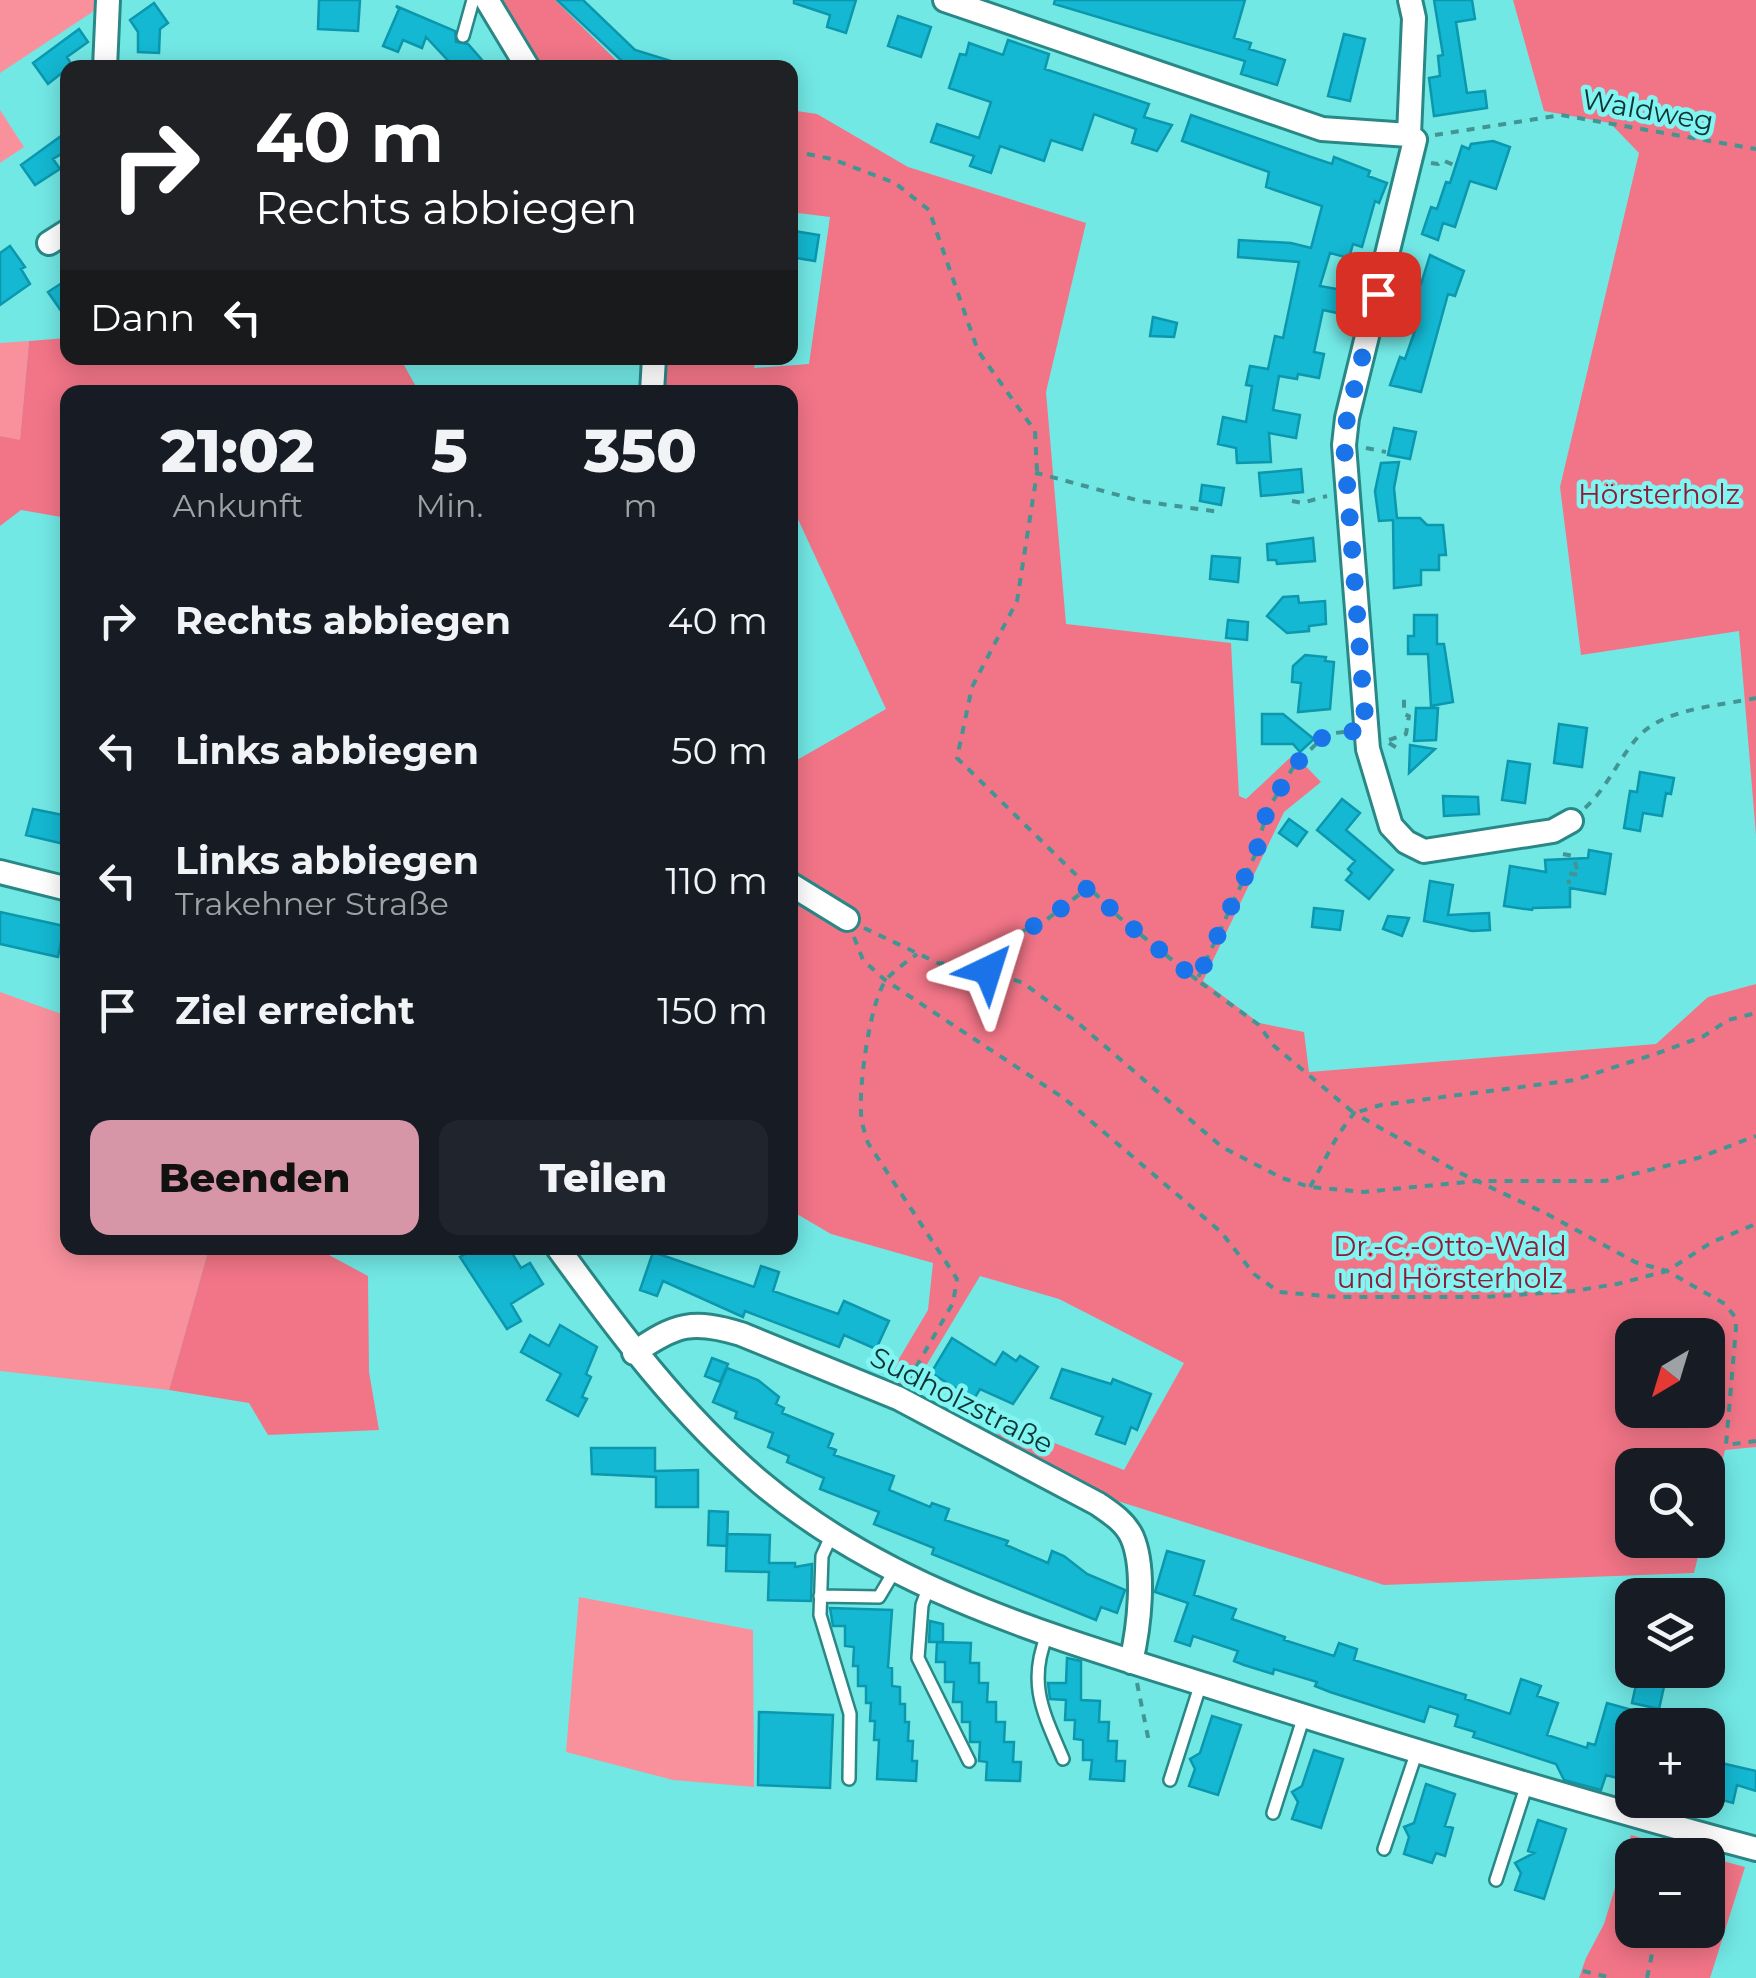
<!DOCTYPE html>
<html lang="de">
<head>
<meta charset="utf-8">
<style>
  :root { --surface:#171b24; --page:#20242c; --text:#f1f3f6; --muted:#9ea1a6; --accent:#d696a8 }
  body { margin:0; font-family:Montserrat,sans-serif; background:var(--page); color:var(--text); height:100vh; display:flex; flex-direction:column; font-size:38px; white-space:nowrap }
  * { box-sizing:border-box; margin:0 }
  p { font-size:32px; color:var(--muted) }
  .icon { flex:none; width:55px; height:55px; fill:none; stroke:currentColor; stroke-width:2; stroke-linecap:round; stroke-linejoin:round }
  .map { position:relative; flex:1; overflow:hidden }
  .side { position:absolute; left:60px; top:385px; width:738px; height:870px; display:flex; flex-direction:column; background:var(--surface); border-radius:20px; box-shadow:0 5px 25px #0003 }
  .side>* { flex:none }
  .banner { position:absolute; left:60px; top:60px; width:738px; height:305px; border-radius:20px; box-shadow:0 5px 25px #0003; background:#202124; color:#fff; overflow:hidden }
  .needle { width:65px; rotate:218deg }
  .buttons { position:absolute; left:1615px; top:1318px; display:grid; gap:20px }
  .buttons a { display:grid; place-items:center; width:110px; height:110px; border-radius:20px; background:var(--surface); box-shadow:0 5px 25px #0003; font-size:50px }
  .pin { position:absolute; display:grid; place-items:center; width:85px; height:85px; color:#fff; margin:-42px; border-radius:20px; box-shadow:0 5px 15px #0006 }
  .me { position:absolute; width:110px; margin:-55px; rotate:41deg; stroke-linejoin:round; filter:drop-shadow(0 0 8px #0008) }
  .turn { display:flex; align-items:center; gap:35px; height:210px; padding:0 30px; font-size:45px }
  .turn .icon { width:130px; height:130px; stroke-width:2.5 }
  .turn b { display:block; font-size:70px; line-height:85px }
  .then { display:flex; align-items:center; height:95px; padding:0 30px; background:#0003; gap:20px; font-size:38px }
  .eta { display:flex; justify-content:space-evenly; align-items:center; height:170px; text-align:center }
  .eta b { font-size:60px; font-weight:800; line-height:70px }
  .button { display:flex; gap:20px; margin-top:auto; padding:20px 30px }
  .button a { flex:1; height:115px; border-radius:20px; background:var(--accent); color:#111; font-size:40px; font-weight:800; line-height:115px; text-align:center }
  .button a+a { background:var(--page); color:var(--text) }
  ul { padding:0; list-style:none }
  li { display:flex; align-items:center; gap:30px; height:130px; padding:0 30px }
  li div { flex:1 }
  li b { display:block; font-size:38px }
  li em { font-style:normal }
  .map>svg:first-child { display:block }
  .green { fill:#f9919d }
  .forest { fill:#f27587; fill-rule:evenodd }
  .building { fill:#14b8d2; stroke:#0b97ad; stroke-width:2.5 }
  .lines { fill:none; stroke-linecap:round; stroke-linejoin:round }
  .service-casing { stroke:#298886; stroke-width:16 }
  .minor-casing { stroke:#298886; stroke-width:28 }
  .path { stroke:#439593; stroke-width:4; stroke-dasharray:8 8; stroke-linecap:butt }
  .service { stroke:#fff; stroke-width:11 }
  .minor { stroke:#fff; stroke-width:22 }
  .route { stroke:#1a73e8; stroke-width:18; stroke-dasharray:0 32.4 }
  .labels { text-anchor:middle; stroke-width:9; stroke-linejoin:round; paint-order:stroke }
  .street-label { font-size:28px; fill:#0d3433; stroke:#80f5f2 }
  .park-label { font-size:28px; fill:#8d1c37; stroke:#80f5f2 }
</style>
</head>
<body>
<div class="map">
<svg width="1756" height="1978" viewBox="0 0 1756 1978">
  <rect width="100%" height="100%" fill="#72e8e5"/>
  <path class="green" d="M 0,0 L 94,0 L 94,11 L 0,73 Z
    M 0,110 L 24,147 L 0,163 Z
    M 29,341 L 20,441 L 0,436 L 0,343 Z
    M 0,992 L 67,1016 L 68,1248 L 209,1248 L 169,1390 L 0,1371 Z
    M 579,1597 L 753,1630 L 754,1787 L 673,1780 L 566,1752 Z"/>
  <path class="forest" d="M 494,0 L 555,0 L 623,67 L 535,67 Z
    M 1513,0 L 1756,0 L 1756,835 L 1739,631 L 1581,655 L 1560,487 L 1639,153 L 1610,123 L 1544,111 Z
    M 790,110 L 817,114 L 908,167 L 1086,223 L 1046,392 L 1066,624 L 1231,643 L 1239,796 L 1246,799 L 1294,754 L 1321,782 L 1284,812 L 1203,981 L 1259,1023 L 1304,1032 L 1309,1072 L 1656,1044 L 1708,997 L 1756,984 L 1756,1447 L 1725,1450 L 1708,1518 L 1708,1465 L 1632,1465 L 1632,1540 L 1702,1540 L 1694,1573 L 1384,1585 L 1108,1498 L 990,1435 L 1026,1432 L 1124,1470 L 1184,1363 L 1059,1299 L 980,1276 L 911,1391 L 887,1379 L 928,1310 L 933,1263 L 831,1234 L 790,1210 L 790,764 L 886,709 L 790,502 L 790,392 L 660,392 L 662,358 L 757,358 L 754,368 L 809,364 L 830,217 L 790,212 ZM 1632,1335 L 1708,1335 L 1708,1410 L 1632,1410 Z
    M 67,338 L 68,358 L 400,358 L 419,392 L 68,392 L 67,518 L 21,510 L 0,526 L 0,436 L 20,440 L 29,341 Z
    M 209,1248 L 316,1248 L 368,1276 L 369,1372 L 379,1430 L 268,1435 L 249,1403 L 169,1390 Z
    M 1631,1835 L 1702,1855 L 1632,1855 L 1632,1930 L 1708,1930 L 1708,1857 L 1745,1867 L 1710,1978 L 1579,1978 L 1586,1958 L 1604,1924 Z"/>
  <path class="building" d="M 319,0 L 360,0 L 358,31 L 318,29 Z
    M 557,0 L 583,0 L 635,50 L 681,64 L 680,68 L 636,68 L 625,64 Z
    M 794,0 L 856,0 L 846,33 L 827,27 L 830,15 L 794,3 Z
    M 1055,0 L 1245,0 L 1234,38 L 1251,43 L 1249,49 L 1285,60 L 1277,85 L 1241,74 L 1245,61 L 1054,4 Z
    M 1434,0 L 1472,0 L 1475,19 L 1456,22 L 1467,93 L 1485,91 L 1487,108 L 1434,116 L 1429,78 L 1440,76 L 1438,56 L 1443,55 Z
    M 154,3 L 168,23 L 160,29 L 159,53 L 138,52 L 138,32 L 130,20 Z
    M 396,6 L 455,31 L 456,42 L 468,44 L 489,68 L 455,68 L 426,37 L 422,48 L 403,40 L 398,52 L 383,46 L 399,9 Z
    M 898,16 L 931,27 L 921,57 L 888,46 Z
    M 79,29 L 88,42 L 67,57 L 73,67 L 68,68 L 48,84 L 33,63 Z
    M 1344,34 L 1365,39 L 1350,101 L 1328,96 Z
    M 1008,40 L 1049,54 L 1045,69 L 1149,104 L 1144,117 L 1172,125 L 1157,151 L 1132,143 L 1136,129 L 1094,114 L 1082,150 L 1051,140 L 1044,161 L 1000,146 L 991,173 L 970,166 L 974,156 L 931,142 L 937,124 L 979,138 L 991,102 L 949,88 L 960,54 L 966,55 L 969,43 L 1003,55 Z
    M 1191,115 L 1311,157 L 1332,164 L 1334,157 L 1370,171 L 1368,176 L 1387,183 L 1379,203 L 1375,201 L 1362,247 L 1353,244 L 1349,258 L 1330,253 L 1320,286 L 1342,290 L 1337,313 L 1323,310 L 1314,352 L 1324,354 L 1319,378 L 1298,374 L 1297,379 L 1279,376 L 1273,410 L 1300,415 L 1296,438 L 1269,433 L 1271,462 L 1237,463 L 1236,448 L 1218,444 L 1223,417 L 1246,422 L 1252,386 L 1246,385 L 1250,366 L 1268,369 L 1275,336 L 1283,338 L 1299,262 L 1238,257 L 1239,240 L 1291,243 L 1311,248 L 1322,206 L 1266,187 L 1269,172 L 1182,141 Z
    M 68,131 L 68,150 L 53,159 L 60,169 L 35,185 L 21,165 Z
    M 1493,141 L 1510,147 L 1496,189 L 1470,181 L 1455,227 L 1443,223 L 1438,240 L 1422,234 L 1431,207 L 1437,209 L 1446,182 L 1450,183 L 1462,146 L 1469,149 L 1471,144 Z
    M 794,231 L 819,235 L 815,261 L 790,257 Z
    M 10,246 L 25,267 L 21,269 L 30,284 L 0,305 L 0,253 Z
    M 1430,255 L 1464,271 L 1455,296 L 1448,294 L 1421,392 L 1390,385 L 1400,357 L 1405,359 L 1420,316 L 1405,312 L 1415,282 L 1421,284 Z
    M 68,279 L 68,321 L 48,292 Z
    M 1153,317 L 1177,323 L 1174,337 L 1150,336 Z
    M 1394,428 L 1416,432 L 1410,459 L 1388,455 Z
    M 1399,462 L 1394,488 L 1397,518 L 1420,518 L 1427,525 L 1443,525 L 1446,555 L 1439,555 L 1439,570 L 1421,570 L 1421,585 L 1394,588 L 1393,520 L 1379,521 L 1375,491 L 1381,463 Z
    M 1301,469 L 1303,492 L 1261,496 L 1259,473 Z
    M 1202,485 L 1224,488 L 1221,505 L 1200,501 Z
    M 1313,538 L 1315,561 L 1277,564 L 1276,560 L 1268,560 L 1267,544 Z
    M 1212,556 L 1240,558 L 1238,582 L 1210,579 Z
    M 1298,596 L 1299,603 L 1325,601 L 1326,624 L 1309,626 L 1309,631 L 1287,633 L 1267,616 L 1283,597 Z
    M 1414,615 L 1437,615 L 1437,644 L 1444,644 L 1453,702 L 1431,706 L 1428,654 L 1408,654 L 1408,636 L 1414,636 Z
    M 1228,620 L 1248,622 L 1247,640 L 1226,638 Z
    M 1305,655 L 1326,657 L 1325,661 L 1334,662 L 1330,709 L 1298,712 L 1301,683 L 1292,682 L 1293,666 Z
    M 1416,708 L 1438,708 L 1436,740 L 1414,741 Z
    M 1262,714 L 1283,714 L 1314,739 L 1300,752 L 1293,744 L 1262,744 Z
    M 1559,724 L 1587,728 L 1582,767 L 1554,763 Z
    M 1410,745 L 1435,749 L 1409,773 Z
    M 1508,761 L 1530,764 L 1525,803 L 1502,800 Z
    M 1640,772 L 1674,778 L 1671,794 L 1666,793 L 1662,816 L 1643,813 L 1640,831 L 1624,828 L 1630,791 L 1637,792 Z
    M 1443,796 L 1478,797 L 1479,814 L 1444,816 Z
    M 1342,799 L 1360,813 L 1346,830 L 1393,870 L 1369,899 L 1346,880 L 1352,873 L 1348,869 L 1355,861 L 1317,830 Z
    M 33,809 L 68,816 L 68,845 L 26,835 Z
    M 1289,819 L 1307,832 L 1297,846 L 1279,833 Z
    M 1589,850 L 1611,854 L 1605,894 L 1570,888 L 1570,907 L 1533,908 L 1532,910 L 1504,906 L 1510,866 L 1546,872 L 1545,860 L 1588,858 Z
    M 1430,881 L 1453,885 L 1448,915 L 1489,913 L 1490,930 L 1472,931 L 1424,921 Z
    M 1314,908 L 1343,911 L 1340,930 L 1312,927 Z
    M 0,912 L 64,926 L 58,957 L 0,944 Z
    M 1388,916 L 1409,918 L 1402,936 L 1383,929 Z
    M 475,1248 L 509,1248 L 521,1268 L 530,1263 L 543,1284 L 511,1304 L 521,1321 L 507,1329 L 460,1257 Z
    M 653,1252 L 754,1287 L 761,1266 L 779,1272 L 773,1291 L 838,1314 L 844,1301 L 889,1321 L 876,1349 L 844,1335 L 839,1347 L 745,1311 L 743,1317 L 663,1281 L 657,1296 L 640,1290 Z
    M 560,1325 L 597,1347 L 586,1374 L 591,1377 L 582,1397 L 587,1399 L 578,1416 L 547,1400 L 561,1374 L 521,1352 L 530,1335 L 549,1346 Z
    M 952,1338 L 995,1365 L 1003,1352 L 1016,1361 L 1020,1356 L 1038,1367 L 1013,1404 L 980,1389 L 974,1399 L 931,1373 Z
    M 712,1358 L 728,1364 L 720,1382 L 705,1376 Z
    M 727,1368 L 758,1380 L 779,1397 L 776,1404 L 784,1408 L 782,1413 L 833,1434 L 828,1447 L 836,1450 L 834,1455 L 894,1476 L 889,1490 L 930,1507 L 932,1503 L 949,1509 L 945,1520 L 1008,1541 L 1006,1545 L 1048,1563 L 1052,1551 L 1064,1556 L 1087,1574 L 1125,1590 L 1117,1613 L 1101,1607 L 1096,1620 L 932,1554 L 934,1548 L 874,1524 L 879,1512 L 820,1489 L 824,1478 L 787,1462 L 789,1456 L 768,1447 L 773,1433 L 735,1418 L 737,1412 L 713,1402 Z
    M 1062,1369 L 1111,1384 L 1113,1379 L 1151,1394 L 1137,1430 L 1131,1427 L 1125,1444 L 1096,1434 L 1103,1417 L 1051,1398 Z
    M 591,1448 L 655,1448 L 655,1471 L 698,1470 L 698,1507 L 656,1507 L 656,1477 L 592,1474 Z
    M 709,1511 L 728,1512 L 727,1546 L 708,1545 Z
    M 727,1534 L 770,1535 L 769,1563 L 795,1563 L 795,1567 L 812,1564 L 811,1601 L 768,1600 L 769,1572 L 726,1571 Z
    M 1167,1551 L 1204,1561 L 1194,1595 L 1236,1609 L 1232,1619 L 1285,1637 L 1284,1640 L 1334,1656 L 1339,1643 L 1357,1649 L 1354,1660 L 1466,1695 L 1465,1699 L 1510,1714 L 1521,1679 L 1541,1686 L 1537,1696 L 1558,1703 L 1547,1735 L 1587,1748 L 1588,1743 L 1595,1745 L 1607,1703 L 1632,1710 L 1632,1782 L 1606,1775 L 1601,1790 L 1564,1780 L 1556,1764 L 1473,1737 L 1475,1732 L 1455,1726 L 1458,1715 L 1429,1706 L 1424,1722 L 1330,1692 L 1315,1686 L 1317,1682 L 1274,1669 L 1273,1674 L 1244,1665 L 1234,1661 L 1238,1651 L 1193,1636 L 1190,1646 L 1175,1641 L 1188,1603 L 1155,1592 Z
    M 830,1608 L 892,1610 L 888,1667 L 892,1668 L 892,1686 L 900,1687 L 900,1704 L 905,1704 L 905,1722 L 909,1722 L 908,1741 L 913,1741 L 912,1761 L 917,1761 L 916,1781 L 877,1779 L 879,1740 L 874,1740 L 875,1721 L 870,1721 L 871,1703 L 866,1703 L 866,1686 L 858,1686 L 858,1666 L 853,1666 L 854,1647 L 845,1646 L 845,1626 L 833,1626 Z
    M 930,1621 L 943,1624 L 943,1642 L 929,1642 Z
    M 937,1642 L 971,1643 L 970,1663 L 979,1663 L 979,1683 L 988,1683 L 987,1702 L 996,1702 L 996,1722 L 1005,1722 L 1004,1742 L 1014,1742 L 1013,1762 L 1021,1762 L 1020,1781 L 986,1780 L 987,1762 L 979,1761 L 980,1742 L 970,1742 L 970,1722 L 962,1722 L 962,1702 L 953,1702 L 954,1682 L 945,1682 L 945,1662 L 936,1662 Z
    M 1067,1658 L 1081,1661 L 1081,1700 L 1100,1701 L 1099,1722 L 1109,1722 L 1108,1741 L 1117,1741 L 1116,1761 L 1125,1761 L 1124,1781 L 1090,1779 L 1092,1760 L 1083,1760 L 1083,1740 L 1074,1739 L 1075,1720 L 1065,1720 L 1066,1700 L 1050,1699 L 1048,1683 L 1066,1683 Z
    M 1639,1670 L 1667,1673 L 1659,1709 L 1632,1703 Z
    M 759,1712 L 833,1715 L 830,1788 L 758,1785 Z
    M 1212,1716 L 1241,1725 L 1218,1795 L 1189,1786 L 1195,1769 L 1190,1759 L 1200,1753 Z
    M 1314,1750 L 1343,1759 L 1321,1828 L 1292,1819 L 1298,1802 L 1292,1792 L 1302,1786 Z
    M 1708,1760 L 1756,1771 L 1756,1791 L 1737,1785 L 1733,1803 L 1711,1797 L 1708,1794 Z
    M 1426,1784 L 1455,1794 L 1445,1826 L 1453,1828 L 1445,1856 L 1436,1853 L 1432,1863 L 1404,1854 L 1409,1837 L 1404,1827 L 1414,1823 Z
    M 1538,1820 L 1566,1829 L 1544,1899 L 1515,1890 L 1521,1873 L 1515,1863 L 1534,1853 L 1528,1851 Z"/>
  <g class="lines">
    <g class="service-casing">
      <path id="service" d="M 463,36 L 473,0
        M 832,1534 L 822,1556 L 820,1615 L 850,1714 L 849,1779
        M 929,1586 L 922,1605 L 918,1658 L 969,1761
        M 820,1596 L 879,1597 L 895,1570
        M 1047,1635 C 1027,1684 1044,1714 1063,1759
        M 1170,1780 L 1201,1683
        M 1273,1813 L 1304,1716
        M 1384,1849 L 1417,1751
        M 1496,1880 L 1527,1784"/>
    </g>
    <g class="minor-casing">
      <path id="minor" d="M 487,0 L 528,68
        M 945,0 L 1322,129 L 1409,135
        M 1410,0 L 1414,18 L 1409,135 L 1415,140 L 1347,418 L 1344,445 L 1368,749 L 1391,826 L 1406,842 L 1424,851 L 1553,831 L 1571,821
        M 105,68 L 108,0
        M 49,243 L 68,231
        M 652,392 L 654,358
        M 0,872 L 68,889
        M 790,884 L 847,919
        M 558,1248 C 619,1332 680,1414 760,1482 C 895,1596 1069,1641 1234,1694 C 1407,1749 1581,1802 1756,1849
        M 634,1353 C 675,1324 693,1319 741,1334 L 898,1398 L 1098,1504 C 1111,1513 1125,1522 1132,1537 C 1146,1569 1139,1628 1131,1662"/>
    </g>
    <path class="path" d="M 1435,135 L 1561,115 L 1756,149
      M 807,154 L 832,159 L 895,183 L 929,210 L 978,351 L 1035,431 L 1037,472
      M 1431,163 L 1438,164 L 1442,160 L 1454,165
      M 1366,448 L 1386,452
      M 1292,501 L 1302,503 L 1327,496
      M 1344,732 L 1326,734 L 1294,766 L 1267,811 L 1256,853 L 1197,980 L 1259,1025 L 1273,1045 L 1354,1113 L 1381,1105 L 1575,1080 L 1658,1053 L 1704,1036 L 1728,1020 L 1756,1013
      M 1389,740 L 1406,734 L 1409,716 L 1404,714 L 1404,697
      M 1389,743 L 1402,751
      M 1585,808 C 1607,788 1618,760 1637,738 C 1663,708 1719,706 1756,698
      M 1563,854 L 1573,856 L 1579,875 L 1568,873 L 1569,884
      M 864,928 L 938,963 L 988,970 L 1023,983 L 1078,1023 L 1222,1147 L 1282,1178 L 1310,1187 L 1363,1192 L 1477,1181 L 1605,1181 L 1698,1158 L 1756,1136
      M 854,937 L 863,960 L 885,980 L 1065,1099 L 1221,1232 L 1254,1274 L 1279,1292 L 1337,1297 L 1485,1297 L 1573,1291 L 1617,1284 L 1667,1271 L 1712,1242 L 1756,1224
      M 988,970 L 1017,934 L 1046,920 L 1089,887
      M 1197,980 L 1120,918 L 957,758 L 972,687 L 1017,601 L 1037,473 L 1140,501 L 1220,512
      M 1310,1187 L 1338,1135 L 1354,1113 L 1458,1172 L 1547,1214 L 1635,1262 L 1667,1271 L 1725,1304 L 1735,1317 L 1736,1328 L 1726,1445 L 1756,1441
      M 908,1381 L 953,1303 L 957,1279 L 868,1143 C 865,1133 861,1123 861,1112 C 859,1085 870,1001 886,980 C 894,970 907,962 917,954
      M 1137,1683 L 1149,1742
      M 1583,1971 L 1612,1978
      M 1647,1978 L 1657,1930"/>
    <use href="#service" class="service"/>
    <use href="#minor" class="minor"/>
  </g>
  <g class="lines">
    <path class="route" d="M 988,970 L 1017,934 L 1046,920 L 1089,887 L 1120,918 L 1197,980 L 1256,853 L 1267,811 L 1294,766 L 1326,734 L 1366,730 L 1344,444 L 1347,418 L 1378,294"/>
  </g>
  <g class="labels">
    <g class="street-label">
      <text transform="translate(1648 110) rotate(10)" y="10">Waldweg</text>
      <text transform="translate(962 1400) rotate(27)" y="10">Sudholzstraße</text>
    </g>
    <g class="park-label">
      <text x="1659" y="504">Hörsterholz</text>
      <text x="1450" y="1256">Dr.-C.-Otto-Wald<tspan x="1450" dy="32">und Hörsterholz</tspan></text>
    </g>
  </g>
</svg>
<div class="buttons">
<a><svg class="needle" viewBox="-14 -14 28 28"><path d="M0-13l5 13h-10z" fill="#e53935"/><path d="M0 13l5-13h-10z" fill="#9ea1a6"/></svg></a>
<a><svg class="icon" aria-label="search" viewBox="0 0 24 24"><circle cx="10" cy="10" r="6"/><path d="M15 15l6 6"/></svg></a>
<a><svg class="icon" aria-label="layers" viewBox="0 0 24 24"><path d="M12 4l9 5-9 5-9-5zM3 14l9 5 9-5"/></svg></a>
<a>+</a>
<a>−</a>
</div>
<div class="pin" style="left:1378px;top:294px;background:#d93025"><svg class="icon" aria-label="arrive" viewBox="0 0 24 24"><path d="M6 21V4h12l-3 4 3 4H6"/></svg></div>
<svg class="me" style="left:988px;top:970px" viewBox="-20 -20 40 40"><path d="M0-17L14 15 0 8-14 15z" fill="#1a73e8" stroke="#fff" stroke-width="4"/></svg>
<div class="banner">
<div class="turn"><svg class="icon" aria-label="right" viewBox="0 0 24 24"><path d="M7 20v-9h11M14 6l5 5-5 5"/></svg><div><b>40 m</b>Rechts abbiegen</div></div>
<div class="then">Dann<svg class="icon" aria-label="left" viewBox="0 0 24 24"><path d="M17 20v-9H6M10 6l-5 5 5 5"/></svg></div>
</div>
<section class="side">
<div class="eta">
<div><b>21:02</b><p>Ankunft</p></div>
<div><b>5</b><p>Min.</p></div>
<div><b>350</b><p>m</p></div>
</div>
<ul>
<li><svg class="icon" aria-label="right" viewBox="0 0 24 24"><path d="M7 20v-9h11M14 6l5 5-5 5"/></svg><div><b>Rechts abbiegen</b></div><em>40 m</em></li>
<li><svg class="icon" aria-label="left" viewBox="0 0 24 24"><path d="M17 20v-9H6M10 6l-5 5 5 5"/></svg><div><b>Links abbiegen</b></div><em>50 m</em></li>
<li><svg class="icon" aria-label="left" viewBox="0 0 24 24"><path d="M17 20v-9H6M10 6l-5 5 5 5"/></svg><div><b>Links abbiegen</b><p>Trakehner Straße</p></div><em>110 m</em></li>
<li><svg class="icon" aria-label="arrive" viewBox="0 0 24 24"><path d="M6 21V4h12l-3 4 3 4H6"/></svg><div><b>Ziel erreicht</b></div><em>150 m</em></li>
</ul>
<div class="button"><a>Beenden</a><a>Teilen</a></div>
</section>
</div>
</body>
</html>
